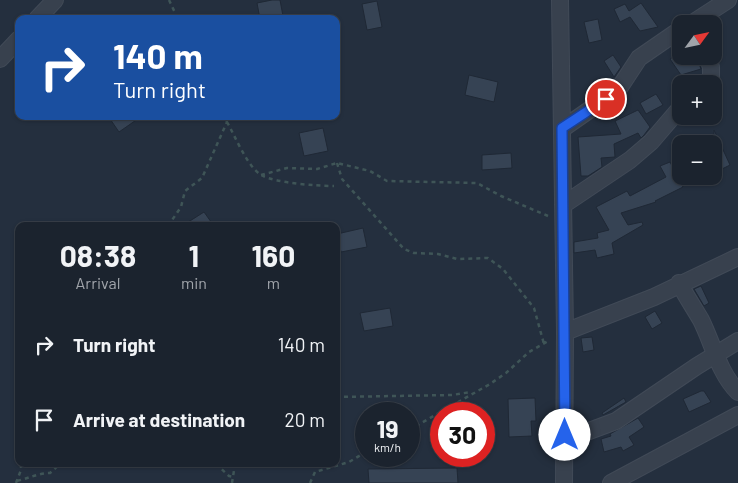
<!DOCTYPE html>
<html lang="en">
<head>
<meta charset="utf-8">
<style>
  :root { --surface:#1b232e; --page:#282f3a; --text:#f1f3f6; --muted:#a0a4aa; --line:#39404a }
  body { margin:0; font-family:Barlow,sans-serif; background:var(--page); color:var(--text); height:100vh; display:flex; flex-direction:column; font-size:19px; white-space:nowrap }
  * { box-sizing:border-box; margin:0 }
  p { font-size:16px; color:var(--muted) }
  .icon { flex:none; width:28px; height:28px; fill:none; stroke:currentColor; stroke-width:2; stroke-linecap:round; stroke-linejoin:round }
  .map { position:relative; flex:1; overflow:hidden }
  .drawer { position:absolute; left:15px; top:222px; width:325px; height:245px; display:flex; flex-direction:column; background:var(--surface); border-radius:10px; box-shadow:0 1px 4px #0004,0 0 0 1px var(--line) }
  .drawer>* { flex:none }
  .guide { position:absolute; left:15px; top:15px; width:325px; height:105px; border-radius:10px; box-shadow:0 1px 4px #0004,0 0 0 1px var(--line); background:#1a4fa0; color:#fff; overflow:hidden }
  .needle { width:32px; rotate:57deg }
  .tools { position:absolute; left:672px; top:15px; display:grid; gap:10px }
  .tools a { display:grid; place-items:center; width:50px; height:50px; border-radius:10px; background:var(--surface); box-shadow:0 1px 4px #0004,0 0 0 1px var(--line); font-size:25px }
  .speed { position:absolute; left:355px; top:402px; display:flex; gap:10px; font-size:25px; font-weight:700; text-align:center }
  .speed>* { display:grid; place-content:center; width:65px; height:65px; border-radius:50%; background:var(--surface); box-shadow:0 1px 4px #0004,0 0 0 1px var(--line); line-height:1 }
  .speed small { font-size:12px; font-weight:400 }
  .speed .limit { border:8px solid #d22; background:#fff; color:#111 }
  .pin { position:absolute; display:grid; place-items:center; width:42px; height:42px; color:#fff; margin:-21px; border:2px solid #fff; border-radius:50%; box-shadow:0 1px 5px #0007 }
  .me { position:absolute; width:55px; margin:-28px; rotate:0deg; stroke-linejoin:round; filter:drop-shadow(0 0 4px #0008) }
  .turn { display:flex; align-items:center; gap:18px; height:105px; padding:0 15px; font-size:22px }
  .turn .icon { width:65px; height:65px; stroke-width:2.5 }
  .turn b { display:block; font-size:35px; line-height:42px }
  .eta { display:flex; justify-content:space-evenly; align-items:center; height:85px; text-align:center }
  .eta b { font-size:30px; font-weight:700; line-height:35px }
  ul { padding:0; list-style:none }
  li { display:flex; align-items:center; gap:15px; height:75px; padding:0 15px }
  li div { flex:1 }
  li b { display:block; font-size:19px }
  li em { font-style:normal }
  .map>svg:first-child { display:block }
  .building { fill:#364354; stroke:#1f2835 }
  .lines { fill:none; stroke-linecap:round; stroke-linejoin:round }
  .minor-casing { stroke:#414a57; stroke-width:18 }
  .path { stroke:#3f5557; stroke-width:2.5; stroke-dasharray:4 4; stroke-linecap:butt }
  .minor { stroke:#38414e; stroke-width:16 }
  .route-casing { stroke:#184099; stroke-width:12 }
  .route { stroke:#2563eb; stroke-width:9 }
</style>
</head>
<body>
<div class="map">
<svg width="738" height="483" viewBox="0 0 738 483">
  <rect width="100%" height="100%" fill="#242f3e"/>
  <path class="building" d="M 272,0 L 280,0 L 283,16 L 260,19 L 257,3 Z
    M 377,1 L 382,27 L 367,30 L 362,4 Z
    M 641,3 L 658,27 L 640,31 L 630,17 L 620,22 L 614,9 L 625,4 L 629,11 Z
    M 598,19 L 602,40 L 589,43 L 584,22 Z
    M 679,53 L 685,61 L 697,58 L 701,69 L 681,75 L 670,59 Z
    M 613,55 L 621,67 L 614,77 L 604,61 Z
    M 469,75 L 498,82 L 494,102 L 465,95 Z
    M 656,94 L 663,105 L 646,114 L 640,103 Z
    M 638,110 L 650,127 L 644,135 L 641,138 L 638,133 L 614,144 L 615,157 L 601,158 L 602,167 L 588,176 L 581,176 L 578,137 L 621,134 L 615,121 Z
    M 108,116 L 142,116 L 119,132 Z
    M 323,128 L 328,151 L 304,156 L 299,133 Z
    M 714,130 L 730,165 L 714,173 Z
    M 511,153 L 512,168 L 482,170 L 482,155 Z
    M 670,162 L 683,187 L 655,201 L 656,202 L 621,213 L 628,225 L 642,222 L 643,225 L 612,243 L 614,254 L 597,258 L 595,250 L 574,253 L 574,242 L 598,238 L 597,233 L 609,230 L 596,207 L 627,191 L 630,196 L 666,177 L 660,166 Z
    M 204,212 L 214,226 L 182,226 Z
    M 363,228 L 367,247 L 341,252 L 337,234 Z
    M 701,286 L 709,303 L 704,306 L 694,289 Z
    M 390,308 L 393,326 L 364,331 L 360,313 Z
    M 655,311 L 662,323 L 652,329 L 645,317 Z
    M 592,337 L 594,350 L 583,352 L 581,338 Z
    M 701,391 L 704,391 L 711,402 L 689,412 L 683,399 Z
    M 535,398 L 536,421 L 531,421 L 532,436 L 509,437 L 508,399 Z
    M 624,398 L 626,402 L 603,415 L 602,413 Z
    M 638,418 L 644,427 L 629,437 L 634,445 L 623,451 L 621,447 L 604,452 L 601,439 L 611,436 L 610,434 Z
    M 457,468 L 458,483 L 369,483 L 368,469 Z"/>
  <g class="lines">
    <g class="minor-casing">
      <path id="minor" d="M 560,0 L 565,332 L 564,483
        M 37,19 L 55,0
        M 691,24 L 728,0
        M 0,59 L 19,39
        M 705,84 L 711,77 L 711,67 L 707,56
        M 562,129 L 618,90 L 639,58 L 681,29
        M 563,205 L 630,160 L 651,142 L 681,107
        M 679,283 C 686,296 694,308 701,320 C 713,344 719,373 738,392
        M 565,332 L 654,297 L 738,257
        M 565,440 L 616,421 L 697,366 L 738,341
        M 611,483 L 738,415"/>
    </g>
    <path class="path" d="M 169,0 L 178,19
      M 227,122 C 235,136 247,166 261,175 C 275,183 317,186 334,186
      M 337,163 L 342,179 L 404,249 L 414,253 L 438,254 L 457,259 L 488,258 L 503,269 L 534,308 L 544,344
      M 261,175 L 287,168 L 317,169 L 337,163 L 370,171 L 387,181 L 477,183 L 501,196 L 548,216
      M 168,226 L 181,207 L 185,191 L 202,178 L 227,122 L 225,116
      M 336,397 L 452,395 L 471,392
      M 19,411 L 19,424
      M 409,430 L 490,384 L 506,373 L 529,352 L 550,340
      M 216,464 L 229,476 L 234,477
      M 17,481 C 29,478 39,473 50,473 L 60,464
      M 16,483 L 21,470 L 21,464
      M 232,483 L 235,464
      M 310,483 L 315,472 L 349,462 L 366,452"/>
    <use href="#minor" class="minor"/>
  </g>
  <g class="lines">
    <g class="route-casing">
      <path id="route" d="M 565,435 L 562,128 L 606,99"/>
    </g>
    <use href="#route" class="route"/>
  </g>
</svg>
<div class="tools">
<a><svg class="needle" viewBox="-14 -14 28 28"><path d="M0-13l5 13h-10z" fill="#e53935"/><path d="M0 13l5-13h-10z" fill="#a0a4aa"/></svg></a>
<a>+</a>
<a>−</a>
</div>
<div class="speed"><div>19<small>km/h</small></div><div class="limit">30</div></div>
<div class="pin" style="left:606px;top:99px;background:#d93025"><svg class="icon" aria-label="arrive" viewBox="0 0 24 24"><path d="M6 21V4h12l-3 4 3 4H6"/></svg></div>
<svg class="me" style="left:565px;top:435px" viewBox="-20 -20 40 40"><circle r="19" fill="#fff"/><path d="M0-13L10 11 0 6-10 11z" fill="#2563eb"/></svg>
<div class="guide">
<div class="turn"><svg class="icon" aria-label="right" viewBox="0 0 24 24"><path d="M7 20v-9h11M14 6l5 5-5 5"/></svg><div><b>140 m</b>Turn right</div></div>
</div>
<section class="drawer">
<div class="eta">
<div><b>08:38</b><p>Arrival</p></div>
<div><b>1</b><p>min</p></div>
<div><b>160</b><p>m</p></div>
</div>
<ul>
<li><svg class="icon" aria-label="right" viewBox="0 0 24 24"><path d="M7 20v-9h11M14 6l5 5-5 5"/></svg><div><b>Turn right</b></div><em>140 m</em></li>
<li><svg class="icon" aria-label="arrive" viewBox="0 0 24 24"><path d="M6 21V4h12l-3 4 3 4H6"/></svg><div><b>Arrive at destination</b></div><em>20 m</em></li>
</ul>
</section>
</div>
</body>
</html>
